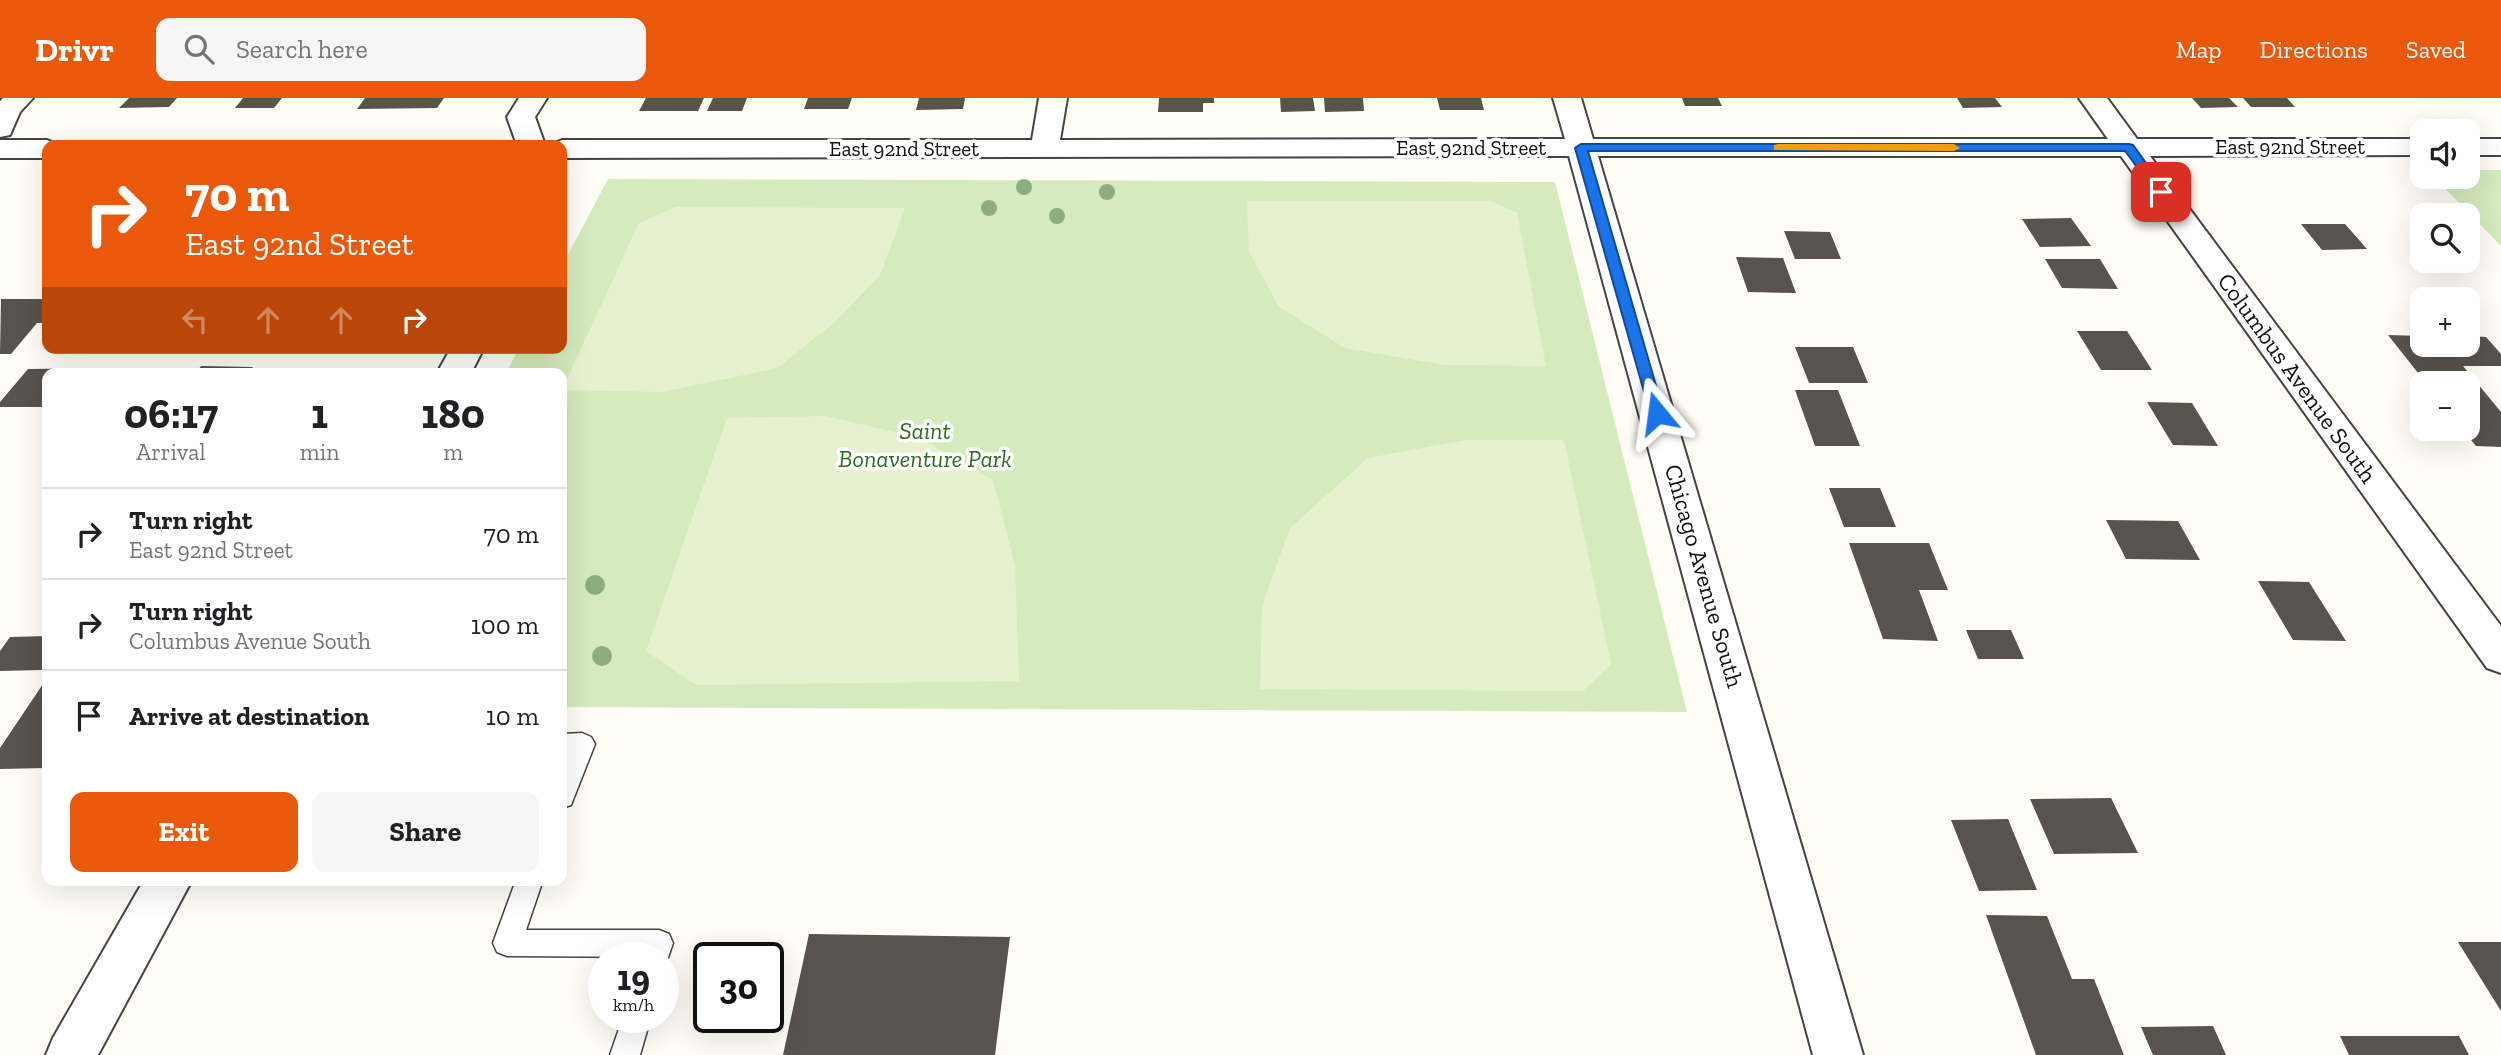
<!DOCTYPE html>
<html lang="en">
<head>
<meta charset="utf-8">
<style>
  :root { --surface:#fff; --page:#f6f6f6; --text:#202124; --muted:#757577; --line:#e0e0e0; --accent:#ea580c }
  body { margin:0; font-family:"Zilla Slab",serif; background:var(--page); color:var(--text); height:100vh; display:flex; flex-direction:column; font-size:26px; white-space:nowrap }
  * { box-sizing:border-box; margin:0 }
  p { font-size:23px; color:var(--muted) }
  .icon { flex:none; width:38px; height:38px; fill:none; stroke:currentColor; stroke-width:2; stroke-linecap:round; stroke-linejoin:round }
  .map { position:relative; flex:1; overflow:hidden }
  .panel { position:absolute; left:42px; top:270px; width:525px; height:518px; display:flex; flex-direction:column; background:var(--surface); border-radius:14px; box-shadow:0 7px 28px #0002 }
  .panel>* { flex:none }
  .top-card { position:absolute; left:42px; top:42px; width:525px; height:214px; border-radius:14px; box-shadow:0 7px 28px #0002; background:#ea580c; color:#fff; overflow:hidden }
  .fabs { position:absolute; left:2410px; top:21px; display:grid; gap:14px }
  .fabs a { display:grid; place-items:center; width:70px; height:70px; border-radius:14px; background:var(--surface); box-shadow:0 7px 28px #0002; font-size:35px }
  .speed { position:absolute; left:588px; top:844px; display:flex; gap:14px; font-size:35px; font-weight:700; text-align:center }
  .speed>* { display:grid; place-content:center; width:91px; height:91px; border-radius:50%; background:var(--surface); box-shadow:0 7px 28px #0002; line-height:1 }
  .speed small { font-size:18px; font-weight:400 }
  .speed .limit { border:4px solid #111; border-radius:10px; background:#fff; color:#111 }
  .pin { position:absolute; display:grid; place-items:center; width:60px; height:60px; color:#fff; margin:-30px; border-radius:14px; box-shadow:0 4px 10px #0006 }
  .me { position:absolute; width:77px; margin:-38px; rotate:344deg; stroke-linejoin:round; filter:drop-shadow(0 0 5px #0008) }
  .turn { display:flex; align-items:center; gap:24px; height:147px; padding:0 28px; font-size:32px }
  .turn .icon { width:91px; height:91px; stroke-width:2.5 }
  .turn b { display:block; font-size:49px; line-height:60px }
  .lanes { display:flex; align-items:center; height:66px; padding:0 28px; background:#0003; justify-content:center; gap:35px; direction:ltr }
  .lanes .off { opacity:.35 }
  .eta { display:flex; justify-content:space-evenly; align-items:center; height:119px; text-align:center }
  .eta b { font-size:42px; font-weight:800; line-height:49px }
  .button { display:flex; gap:14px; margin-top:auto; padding:14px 28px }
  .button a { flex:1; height:80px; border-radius:14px; background:var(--accent); color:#fff; font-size:28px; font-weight:800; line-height:80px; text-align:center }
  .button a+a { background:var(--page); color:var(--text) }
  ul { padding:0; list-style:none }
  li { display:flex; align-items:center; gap:21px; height:91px; padding:0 28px; border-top:2px solid var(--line) }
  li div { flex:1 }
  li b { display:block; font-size:26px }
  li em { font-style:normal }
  header { display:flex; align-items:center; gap:42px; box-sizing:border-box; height:98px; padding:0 35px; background:var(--accent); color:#fff }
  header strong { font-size:33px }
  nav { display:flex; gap:38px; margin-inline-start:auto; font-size:24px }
  .search { width:490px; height:63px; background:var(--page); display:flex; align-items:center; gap:18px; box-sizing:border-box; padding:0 24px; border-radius:14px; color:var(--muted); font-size:26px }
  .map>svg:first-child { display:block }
  .green { fill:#d5ebbd }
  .pitch { fill:#e6f2cf }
  .building { fill:#5a524d }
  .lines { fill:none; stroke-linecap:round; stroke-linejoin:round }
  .lane-casing { stroke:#444; stroke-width:3 }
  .street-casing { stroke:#444; stroke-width:4 }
  .lane { fill:#fff; fill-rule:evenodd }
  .street { fill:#fff; fill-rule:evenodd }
  .tree { fill:#8dad7f }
  .route { fill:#1a73e8; stroke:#114b97; stroke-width:2 }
  .slow { fill:#f59e0b }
  .labels { text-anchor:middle; stroke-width:7; stroke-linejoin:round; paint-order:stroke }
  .far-street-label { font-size:21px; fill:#111; stroke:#fff }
  .street-label { font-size:24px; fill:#111; stroke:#fff }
  .park-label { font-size:24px; font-style:italic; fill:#2f6b1f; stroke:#fff }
</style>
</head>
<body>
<header>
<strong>Drivr</strong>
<div class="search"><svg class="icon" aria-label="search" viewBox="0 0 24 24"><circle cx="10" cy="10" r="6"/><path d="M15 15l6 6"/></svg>Search here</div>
<nav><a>Map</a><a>Directions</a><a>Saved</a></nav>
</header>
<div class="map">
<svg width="2501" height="957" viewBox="0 0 2501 957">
  <rect width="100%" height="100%" fill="#fffdf5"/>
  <path class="green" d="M 2468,72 L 2501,72 L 2501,148 L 2434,79 L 2468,79 Z
    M 608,81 L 1555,84 L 1687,614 L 562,609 L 562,275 L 506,275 L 519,250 L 562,250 L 562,168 Z"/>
  <path class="pitch" d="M 1247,103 L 1491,103 L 1517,115 L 1546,268 L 1444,267 L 1345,250 L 1278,208 L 1249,153 Z
    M 676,109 L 905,110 L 880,177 L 834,225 L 777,270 L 662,294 L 562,292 L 639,125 Z
    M 826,318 L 919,340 L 993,382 L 1015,468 L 1019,583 L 696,587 L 646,553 L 727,320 Z
    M 1465,342 L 1564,342 L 1611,566 L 1583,593 L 1260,591 L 1262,508 L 1290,430 L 1368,360 Z"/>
  <path class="building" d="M 129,0 L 177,0 L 169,9 L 119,10 Z
    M 243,0 L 282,0 L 274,10 L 235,10 Z
    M 365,0 L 444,0 L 437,10 L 357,11 Z
    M 646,0 L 704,0 L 698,13 L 639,13 Z
    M 713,0 L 747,0 L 742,13 L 707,13 Z
    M 808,0 L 852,0 L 848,11 L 804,11 Z
    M 919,0 L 965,0 L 963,11 L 916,12 Z
    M 1159,0 L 1214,0 L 1214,5 L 1203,5 L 1203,14 L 1158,14 Z
    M 1280,0 L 1313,0 L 1315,13 L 1281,14 Z
    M 1324,0 L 1363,0 L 1364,13 L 1325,14 Z
    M 1437,0 L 1481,0 L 1484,12 L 1440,12 Z
    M 1682,0 L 1718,0 L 1722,8 L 1685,8 Z
    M 1957,0 L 1995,0 L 2002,9 L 1963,10 Z
    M 2192,0 L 2229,0 L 2238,9 L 2201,10 Z
    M 2243,0 L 2287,0 L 2295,9 L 2251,9 Z
    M 2071,120 L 2091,148 L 2040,149 L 2022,121 Z
    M 2301,126 L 2345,126 L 2367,151 L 2322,152 Z
    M 1784,133 L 1830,134 L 1841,161 L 1795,161 Z
    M 1736,159 L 1783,160 L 1796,195 L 1748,194 Z
    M 2045,161 L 2100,161 L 2118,191 L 2062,190 Z
    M 1,201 L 47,201 L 47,225 L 37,225 L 11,256 L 0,256 Z
    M 2077,233 L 2127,233 L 2152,272 L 2101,272 Z
    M 2388,237 L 2422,238 L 2422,247 L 2468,247 L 2468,238 L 2486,239 L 2501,256 L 2501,268 L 2463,268 L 2501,314 L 2501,349 L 2476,348 L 2462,331 L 2468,331 L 2468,285 L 2426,285 Z
    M 1795,249 L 1853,249 L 1868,285 L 1809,285 Z
    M 278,250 L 333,250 L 331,254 L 276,254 Z
    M 201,268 L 253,269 L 249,275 L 196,275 Z
    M 110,270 L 107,275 L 47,275 L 47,309 L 0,309 L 0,304 L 28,271 Z
    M 1795,292 L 1838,292 L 1860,348 L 1815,348 Z
    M 2147,304 L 2192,305 L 2218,348 L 2173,347 Z
    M 1829,390 L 1880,390 L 1896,429 L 1844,429 Z
    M 2106,422 L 2178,423 L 2200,462 L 2126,461 Z
    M 1849,445 L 1929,445 L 1948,492 L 1919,492 L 1938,543 L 1883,541 Z
    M 2258,483 L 2309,484 L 2346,543 L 2293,542 Z
    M 1966,532 L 2011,532 L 2024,561 L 1978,561 Z
    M 47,538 L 47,565 L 42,572 L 0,573 L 0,553 L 10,539 Z
    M 47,580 L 47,670 L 0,671 L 0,650 Z
    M 2111,700 L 2138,755 L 2054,756 L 2030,701 Z
    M 2008,721 L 2037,792 L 1979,793 L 1951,722 Z
    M 1986,817 L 2047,818 L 2072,881 L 2094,881 L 2124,957 L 2036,957 Z
    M 809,836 L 1010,839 L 995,957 L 783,957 Z
    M 2458,844 L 2501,844 L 2501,913 Z
    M 2213,928 L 2226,957 L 2153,957 L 2141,929 Z
    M 2340,938 L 2459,938 L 2469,957 L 2349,957 Z"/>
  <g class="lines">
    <g class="lane-casing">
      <path id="lane" d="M 582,635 L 591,639 L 595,646 L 571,707 L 562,710 L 562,666 L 565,657 L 562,658 L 562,636 Z
        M 516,782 L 543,782 L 526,832 L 659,832 L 669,836 L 673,845 L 665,868 L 663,859 L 507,858 L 497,854 L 493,845 Z
        M 623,919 L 651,919 L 640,957 L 610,957 Z"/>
    </g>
    <g class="street-casing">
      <path id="street" d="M 3,0 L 33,0 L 20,14 L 10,37 L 0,39 L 0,3 Z
        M 519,0 L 547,0 L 535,19 L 545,47 L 517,47 L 507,19 Z
        M 1039,0 L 1067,0 L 1060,42 L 1565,41 L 1553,0 L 1581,0 L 1593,41 L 2108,41 L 2079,0 L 2107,0 L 2137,41 L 2422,41 L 2422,57 L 2150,58 L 2501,528 L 2501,575 L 2487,570 L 2121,58 L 1598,58 L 1863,957 L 1813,957 L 1569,58 L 562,60 L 562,47 L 550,47 L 562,42 L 1032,42 Z
        M 2468,41 L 2501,41 L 2501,57 L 2468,57 Z
        M 0,42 L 47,42 L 59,47 L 47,47 L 47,60 L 0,60 Z
        M 451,250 L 484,250 L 471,275 L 437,275 Z
        M 144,782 L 192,782 L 98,957 L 46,957 L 53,940 Z"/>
    </g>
    <use href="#lane" class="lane"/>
    <use href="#street" class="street"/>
  </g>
  <g class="tree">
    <circle cx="1024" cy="89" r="8"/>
    <circle cx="1107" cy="94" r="8"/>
    <circle cx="989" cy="110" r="8"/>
    <circle cx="1057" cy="118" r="8"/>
    <circle cx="595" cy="487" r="10"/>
    <circle cx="602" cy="558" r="10"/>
  </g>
  <path class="route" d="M 1581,46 L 2129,46 L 2133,47 L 2167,94 L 2157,96 L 2125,53 L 1588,53 L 1664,315 L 1657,320 L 1650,315 L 1575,50 Z"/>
  <path class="slow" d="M 1778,46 L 1954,46 L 1960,50 L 1954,53 L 1774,52 L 1774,47 Z"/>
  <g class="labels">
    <g class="far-street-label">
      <text x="2290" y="56">East 92nd Street</text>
      <text x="1471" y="57">East 92nd Street</text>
      <text x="904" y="58">East 92nd Street</text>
    </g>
    <g class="street-label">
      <text transform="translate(2297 280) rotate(54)" y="8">Columbus Avenue South</text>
      <text transform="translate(1704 478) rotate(74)" y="8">Chicago Avenue South</text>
    </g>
    <g class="park-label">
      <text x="925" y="341">Saint<tspan x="925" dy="28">Bonaventure Park</tspan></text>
    </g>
  </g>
</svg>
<div class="fabs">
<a><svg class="icon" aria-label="sound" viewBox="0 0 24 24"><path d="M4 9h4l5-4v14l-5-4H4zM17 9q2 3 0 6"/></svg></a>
<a><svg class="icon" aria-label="search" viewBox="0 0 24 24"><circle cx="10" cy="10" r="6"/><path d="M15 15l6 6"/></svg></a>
<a>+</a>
<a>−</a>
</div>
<div class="speed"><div>19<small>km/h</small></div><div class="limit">30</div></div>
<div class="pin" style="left:2161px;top:94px;background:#d93025"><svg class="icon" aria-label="arrive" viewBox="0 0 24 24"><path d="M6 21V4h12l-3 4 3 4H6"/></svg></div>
<svg class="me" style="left:1657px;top:315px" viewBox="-20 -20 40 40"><path d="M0-17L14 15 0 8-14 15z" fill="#1a73e8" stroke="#fff" stroke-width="4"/></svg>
<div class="top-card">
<div class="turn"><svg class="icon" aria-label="right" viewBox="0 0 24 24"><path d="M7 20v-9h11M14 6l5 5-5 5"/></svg><div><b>70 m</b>East 92nd Street</div></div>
<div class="lanes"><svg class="icon off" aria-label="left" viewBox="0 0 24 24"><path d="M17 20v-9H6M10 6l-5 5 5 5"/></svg><svg class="icon off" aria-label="ahead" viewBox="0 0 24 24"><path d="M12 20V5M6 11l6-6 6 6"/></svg><svg class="icon off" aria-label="ahead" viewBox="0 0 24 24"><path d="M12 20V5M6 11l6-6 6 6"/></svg><svg class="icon" aria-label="right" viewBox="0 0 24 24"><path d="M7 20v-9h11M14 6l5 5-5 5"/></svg></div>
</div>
<section class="panel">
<div class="eta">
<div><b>06:17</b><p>Arrival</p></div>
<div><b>1</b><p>min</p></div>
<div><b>180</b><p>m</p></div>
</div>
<ul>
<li><svg class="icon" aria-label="right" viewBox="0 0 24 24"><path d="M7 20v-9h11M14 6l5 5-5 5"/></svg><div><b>Turn right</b><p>East 92nd Street</p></div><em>70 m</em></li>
<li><svg class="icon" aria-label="right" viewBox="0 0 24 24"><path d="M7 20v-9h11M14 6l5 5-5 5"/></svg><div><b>Turn right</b><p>Columbus Avenue South</p></div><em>100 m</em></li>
<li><svg class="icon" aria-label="arrive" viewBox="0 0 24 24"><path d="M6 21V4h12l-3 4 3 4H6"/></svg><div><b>Arrive at destination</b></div><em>10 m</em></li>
</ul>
<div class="button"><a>Exit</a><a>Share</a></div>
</section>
</div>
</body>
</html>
